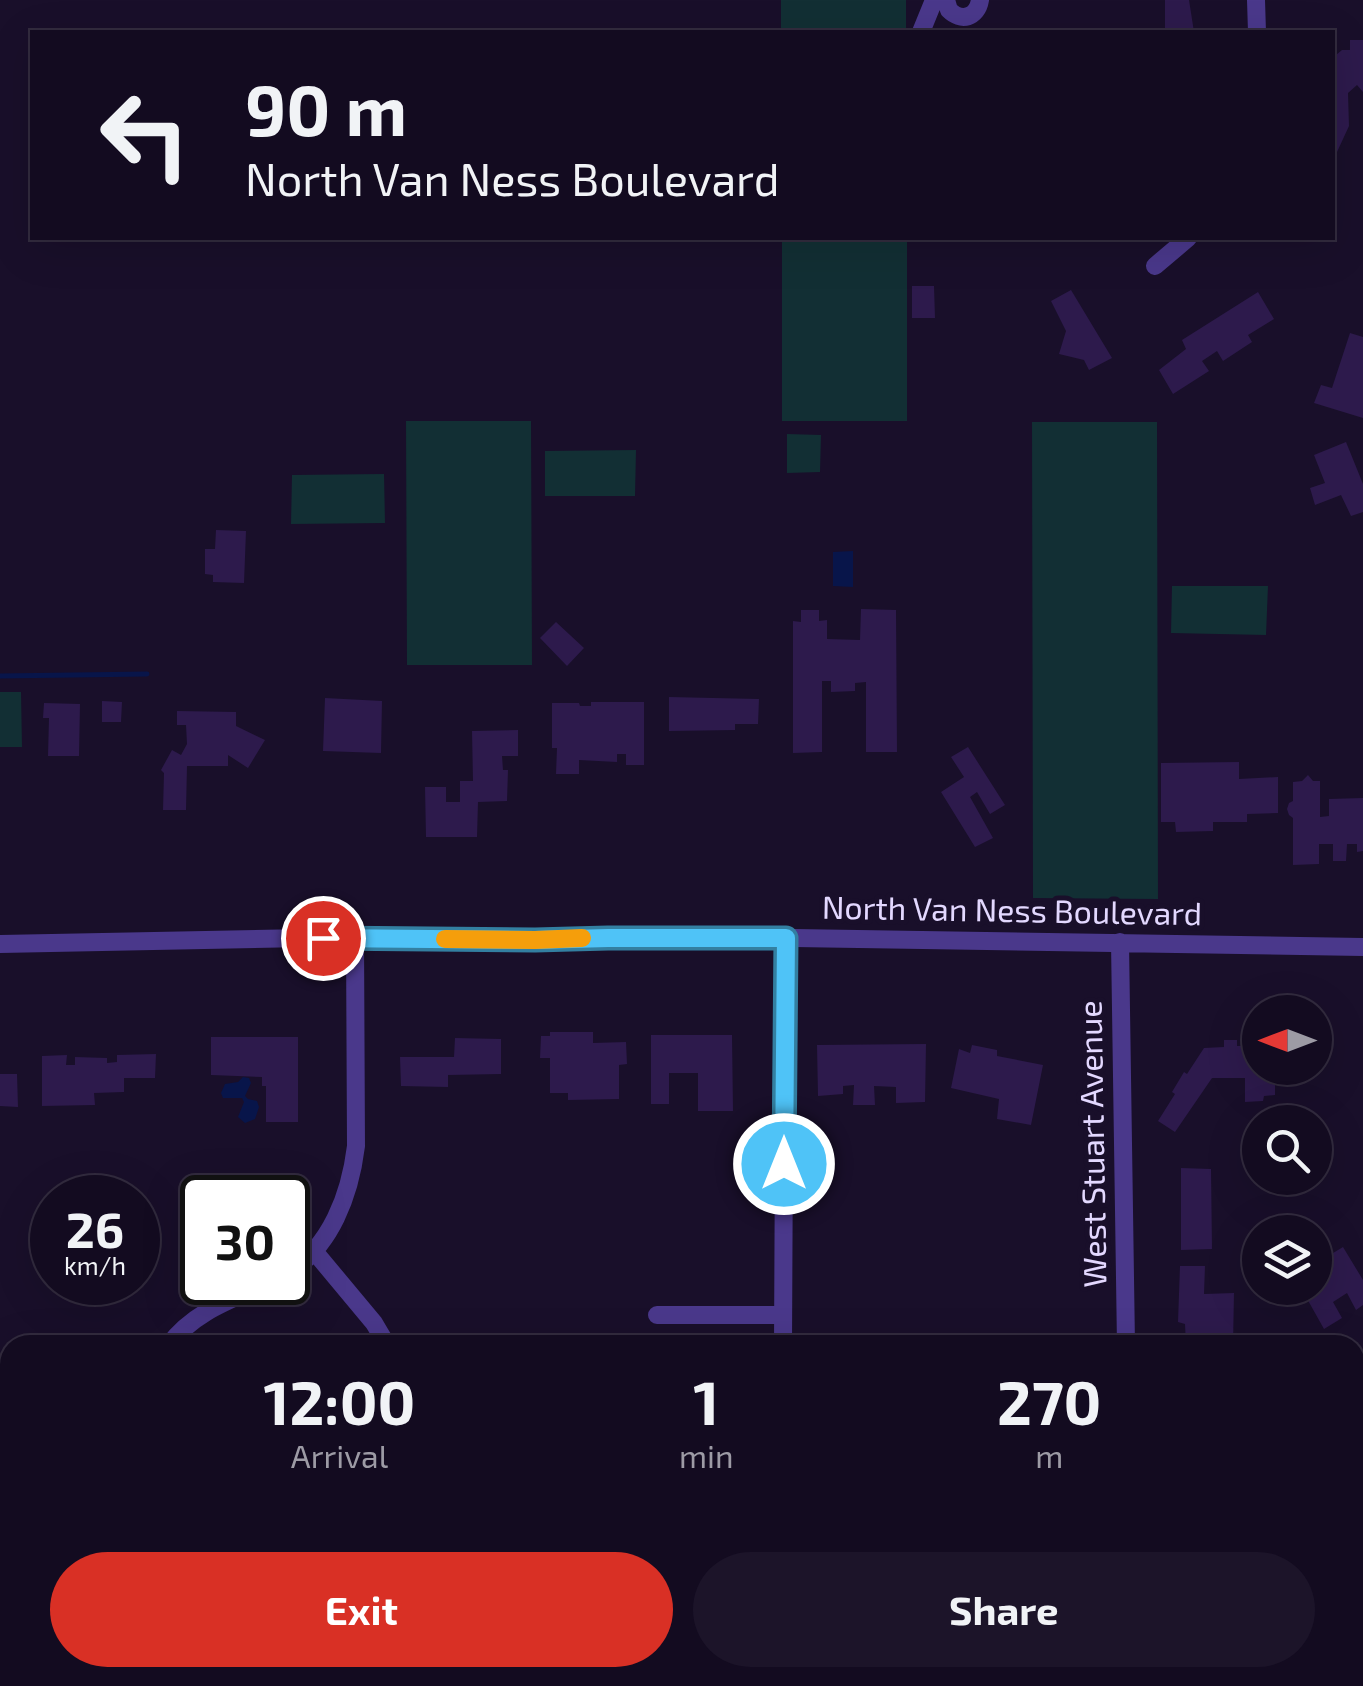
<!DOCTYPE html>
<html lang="en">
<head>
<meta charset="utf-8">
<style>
  :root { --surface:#130b20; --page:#1c1429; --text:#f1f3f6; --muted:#9d9ba5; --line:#322b3e; --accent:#d93025 }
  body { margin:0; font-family:"Exo 2",sans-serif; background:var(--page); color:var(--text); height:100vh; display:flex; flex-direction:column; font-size:38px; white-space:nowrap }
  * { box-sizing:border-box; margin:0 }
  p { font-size:32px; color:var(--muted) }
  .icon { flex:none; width:55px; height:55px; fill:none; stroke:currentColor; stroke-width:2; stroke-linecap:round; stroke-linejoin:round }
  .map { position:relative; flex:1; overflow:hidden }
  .sheet { position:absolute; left:0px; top:1335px; width:1365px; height:352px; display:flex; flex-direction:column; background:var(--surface); border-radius:30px 30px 0 0; box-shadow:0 10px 40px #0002,0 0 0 2px var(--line) }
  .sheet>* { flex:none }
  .top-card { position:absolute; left:30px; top:30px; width:1305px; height:210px; border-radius:0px; box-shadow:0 10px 40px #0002,0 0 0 2px var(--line); background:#130b20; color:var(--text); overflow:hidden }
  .needle { width:65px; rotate:270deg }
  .controls { position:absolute; left:1242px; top:995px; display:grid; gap:20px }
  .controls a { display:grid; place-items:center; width:90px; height:90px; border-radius:50%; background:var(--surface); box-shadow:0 10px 40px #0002,0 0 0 2px var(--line); font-size:50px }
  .speed { position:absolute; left:30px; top:1175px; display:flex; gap:20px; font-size:50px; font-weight:700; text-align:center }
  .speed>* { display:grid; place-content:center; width:130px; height:130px; border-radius:50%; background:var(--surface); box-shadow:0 10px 40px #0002,0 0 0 2px var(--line); line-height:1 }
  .speed small { font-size:25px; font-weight:400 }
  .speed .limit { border:5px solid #111; border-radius:15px; background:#fff; color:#111 }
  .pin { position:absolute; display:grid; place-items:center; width:85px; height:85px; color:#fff; margin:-42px; border:5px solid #fff; border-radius:50%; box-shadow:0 2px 10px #0007 }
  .me { position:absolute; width:110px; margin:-55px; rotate:0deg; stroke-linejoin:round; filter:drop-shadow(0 0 8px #0008) }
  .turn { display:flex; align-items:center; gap:35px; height:210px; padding:0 50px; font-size:45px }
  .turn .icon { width:130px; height:130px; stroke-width:2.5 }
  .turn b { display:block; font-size:70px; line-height:85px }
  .eta { display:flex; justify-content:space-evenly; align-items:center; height:170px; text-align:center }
  .eta b { font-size:60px; font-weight:700; line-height:70px }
  .cta { display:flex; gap:20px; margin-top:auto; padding:20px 50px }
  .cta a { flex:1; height:115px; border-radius:60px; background:var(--accent); color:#fff; font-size:40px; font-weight:700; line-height:115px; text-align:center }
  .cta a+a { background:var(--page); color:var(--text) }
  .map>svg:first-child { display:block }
  .green { fill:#122f34 }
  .water { fill:#08154a }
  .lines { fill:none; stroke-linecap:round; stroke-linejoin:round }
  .stream { stroke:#08154a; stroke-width:5 }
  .building { fill:#2d1a4c }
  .minor { stroke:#4a388b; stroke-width:18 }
  .route-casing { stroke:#337fa1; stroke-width:25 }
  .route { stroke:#4fc3f7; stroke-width:18 }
  .slow { stroke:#f59e0b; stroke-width:18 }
  .labels { text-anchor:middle; stroke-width:10; stroke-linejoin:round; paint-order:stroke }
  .street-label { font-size:32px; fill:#e3d8ff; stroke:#190f2a }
</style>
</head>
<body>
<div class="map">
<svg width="1363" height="1686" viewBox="0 0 1363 1686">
  <rect width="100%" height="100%" fill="#190f2a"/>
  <path class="green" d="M 781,0 L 906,0 L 906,32 L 781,32 Z
    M 782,238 L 907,238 L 907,421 L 782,421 Z
    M 406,421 L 531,421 L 532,665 L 407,665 Z
    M 1032,422 L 1157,422 L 1158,899 L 1033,898 Z
    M 787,434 L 821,435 L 820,472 L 787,473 Z
    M 636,450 L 635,496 L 545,496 L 545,451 Z
    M 384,474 L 385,523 L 291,524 L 292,475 Z
    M 1172,586 L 1268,586 L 1266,635 L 1171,633 Z
    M 0,692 L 21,692 L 22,747 L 0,747 Z"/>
  <path class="water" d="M 853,551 L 853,587 L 833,586 L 833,552 Z
    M 243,1077 L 249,1078 L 251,1083 L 245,1096 L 248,1099 L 257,1101 L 259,1107 L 255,1119 L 245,1123 L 238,1117 L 244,1102 L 242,1098 L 223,1098 L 221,1093 L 225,1084 L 238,1082 Z"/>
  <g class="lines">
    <path class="stream" d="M 0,676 L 147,674"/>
  </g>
  <path class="building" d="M 1165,0 L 1189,0 L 1194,32 L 1165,32 Z
    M 1350,40 L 1363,40 L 1363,92 L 1357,85 L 1348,93 L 1349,126 L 1337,152 L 1332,150 L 1332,51 L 1336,55 L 1342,50 L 1350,50 Z
    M 912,286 L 934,286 L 935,318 L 912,318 Z
    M 1071,290 L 1112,358 L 1089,370 L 1084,360 L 1059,354 L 1066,331 L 1051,301 Z
    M 1258,292 L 1274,319 L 1248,335 L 1252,342 L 1223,361 L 1217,351 L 1202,361 L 1209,371 L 1173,394 L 1159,370 L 1186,349 L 1182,340 Z
    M 1350,333 L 1363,337 L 1363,418 L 1314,403 L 1321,385 L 1332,388 Z
    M 1346,442 L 1363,484 L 1363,512 L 1351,516 L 1341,495 L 1315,505 L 1310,488 L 1325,483 L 1314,455 Z
    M 216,530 L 246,531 L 244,583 L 213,582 L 213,575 L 205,574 L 205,549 L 215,549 Z
    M 861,609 L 896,610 L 897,752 L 866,752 L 866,682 L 855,683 L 855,691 L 831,692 L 831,681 L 822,681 L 822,752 L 793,753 L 793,621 L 801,622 L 801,610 L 819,610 L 819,621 L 827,620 L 827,639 L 860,640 Z
    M 556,622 L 584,648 L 567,666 L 540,638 Z
    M 669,697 L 759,699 L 758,724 L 735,724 L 735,730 L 669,731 Z
    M 325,698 L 382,701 L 381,753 L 323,751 Z
    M 102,701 L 122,702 L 121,722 L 102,722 Z
    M 591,702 L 644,702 L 644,765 L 626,765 L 626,754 L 617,754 L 617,762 L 579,760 L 579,774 L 556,774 L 557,748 L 552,748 L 552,703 L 579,703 L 580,706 L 591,706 Z
    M 44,703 L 80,704 L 79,756 L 48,756 L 49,718 L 43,718 Z
    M 177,711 L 236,712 L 236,726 L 265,740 L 248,768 L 228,755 L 228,766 L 187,766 L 186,810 L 163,810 L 164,773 L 161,770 L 172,750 L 181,755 L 187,744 L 186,725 L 177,725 Z
    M 518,730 L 518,756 L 502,756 L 503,770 L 508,770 L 507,801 L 478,802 L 477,837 L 426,837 L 425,787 L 446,787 L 446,802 L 460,802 L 460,781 L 473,781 L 472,731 Z
    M 968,747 L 1005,805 L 990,814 L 977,792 L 970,797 L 993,838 L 975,847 L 941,792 L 964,777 L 951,757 Z
    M 1239,762 L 1239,779 L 1278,777 L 1278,813 L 1247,814 L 1247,822 L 1213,822 L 1213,831 L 1176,832 L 1175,822 L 1161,822 L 1161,763 Z
    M 1308,775 L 1313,781 L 1320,781 L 1320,817 L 1329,816 L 1329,799 L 1363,798 L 1363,851 L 1357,852 L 1357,844 L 1347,844 L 1346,861 L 1333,861 L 1333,844 L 1319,844 L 1319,864 L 1293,865 L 1293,818 L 1289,815 L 1287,809 L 1289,803 L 1293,801 L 1293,782 L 1302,781 Z
    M 550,1032 L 593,1032 L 593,1043 L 626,1042 L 627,1064 L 619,1065 L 619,1099 L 568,1100 L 568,1093 L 550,1093 L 550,1058 L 540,1058 L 541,1036 L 550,1036 Z
    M 651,1035 L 732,1035 L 733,1111 L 698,1111 L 698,1073 L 669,1073 L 669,1104 L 651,1104 Z
    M 211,1037 L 298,1037 L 298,1122 L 266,1122 L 266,1086 L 262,1086 L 262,1077 L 211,1075 Z
    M 455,1038 L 501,1039 L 501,1074 L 448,1075 L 448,1087 L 401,1086 L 400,1057 L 454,1057 Z
    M 1224,1040 L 1237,1040 L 1237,1046 L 1260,1046 L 1260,1068 L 1263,1068 L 1263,1080 L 1275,1081 L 1275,1095 L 1264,1096 L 1263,1101 L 1245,1102 L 1245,1078 L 1212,1078 L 1175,1132 L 1158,1121 L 1175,1094 L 1172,1092 L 1184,1072 L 1187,1074 L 1204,1048 L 1224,1047 Z
    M 926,1044 L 925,1102 L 896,1103 L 896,1087 L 874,1086 L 875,1105 L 853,1105 L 854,1085 L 843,1086 L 843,1094 L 818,1096 L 817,1045 Z
    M 972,1045 L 997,1050 L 997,1056 L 1043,1065 L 1031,1125 L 997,1119 L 999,1099 L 951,1088 L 959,1049 L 970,1053 Z
    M 156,1054 L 155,1078 L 124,1078 L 124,1092 L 94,1093 L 95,1105 L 42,1106 L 42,1056 L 67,1055 L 66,1065 L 75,1065 L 75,1057 L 107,1058 L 107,1063 L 117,1062 L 117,1055 Z
    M 0,1074 L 17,1074 L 18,1107 L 0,1106 Z
    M 1181,1168 L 1211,1169 L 1212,1249 L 1181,1250 Z
    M 1343,1247 L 1363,1280 L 1363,1305 L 1356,1310 L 1347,1293 L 1333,1302 L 1342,1318 L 1324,1329 L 1301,1288 L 1315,1288 L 1315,1264 Z
    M 1180,1266 L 1205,1266 L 1204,1294 L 1234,1293 L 1233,1345 L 1186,1345 L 1185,1324 L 1178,1322 Z
    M 1355,1420 L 1363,1425 L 1363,1468 L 1355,1483 Z
    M 1126,1678 L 1163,1678 L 1186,1685 L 1112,1686 L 1114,1681 L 1123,1684 Z"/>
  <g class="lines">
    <path class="minor" d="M 946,0 L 949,10 C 961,22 977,18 980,0
      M 1256,0 L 1257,32
      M 921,32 L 934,0
      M 1155,266 L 1188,238
      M 1120,942 L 1126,1345
      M 0,944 L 355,937 L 535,940 L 732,937 L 1363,947
      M 314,1251 L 374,1323 L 387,1345
      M 288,1273 C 331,1246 350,1195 356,1146 L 355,937
      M 657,1315 L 783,1315
      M 169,1345 C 194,1311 233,1299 270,1282
      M 783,1345 L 785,938
      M 1355,1648 L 1363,1640
      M 152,1678 L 152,1686
      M 401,1678 L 401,1686
      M 750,1686 L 755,1678
      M 1060,1686 L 1064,1678
      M 1332,1686 L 1336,1678"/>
  </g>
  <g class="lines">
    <g class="route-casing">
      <path id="route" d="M 323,938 L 535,940 L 608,938 L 786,938 L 784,1164"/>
    </g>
    <use href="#route" class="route"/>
    <path class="slow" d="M 445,939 L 535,940 L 582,938"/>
  </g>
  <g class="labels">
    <g class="street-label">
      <text transform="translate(1012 911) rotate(1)" y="11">North Van Ness Boulevard</text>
      <text transform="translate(1093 1144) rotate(-91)" y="11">West Stuart Avenue</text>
    </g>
  </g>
</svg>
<div class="controls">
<a><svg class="needle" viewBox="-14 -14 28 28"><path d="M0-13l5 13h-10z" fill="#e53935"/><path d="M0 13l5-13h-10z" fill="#9d9ba5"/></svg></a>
<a><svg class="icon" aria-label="search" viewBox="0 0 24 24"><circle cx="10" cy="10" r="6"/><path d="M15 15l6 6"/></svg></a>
<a><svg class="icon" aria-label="layers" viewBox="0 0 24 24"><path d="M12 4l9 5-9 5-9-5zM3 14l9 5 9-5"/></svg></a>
</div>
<div class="speed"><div>26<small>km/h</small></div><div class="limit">30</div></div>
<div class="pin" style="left:323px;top:938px;background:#d93025"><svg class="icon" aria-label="arrive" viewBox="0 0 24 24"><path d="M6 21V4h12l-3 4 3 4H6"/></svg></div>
<svg class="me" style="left:784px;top:1164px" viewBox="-20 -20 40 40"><circle r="17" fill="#4fc3f7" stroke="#fff" stroke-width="3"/><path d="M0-11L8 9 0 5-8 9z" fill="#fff"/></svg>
<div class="top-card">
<div class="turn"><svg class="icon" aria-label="left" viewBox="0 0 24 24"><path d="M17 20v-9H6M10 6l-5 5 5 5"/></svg><div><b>90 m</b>North Van Ness Boulevard</div></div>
</div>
<section class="sheet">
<div class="eta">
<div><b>12:00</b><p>Arrival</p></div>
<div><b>1</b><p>min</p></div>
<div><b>270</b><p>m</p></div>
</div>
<div class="cta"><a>Exit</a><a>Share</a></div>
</section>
</div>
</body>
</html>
